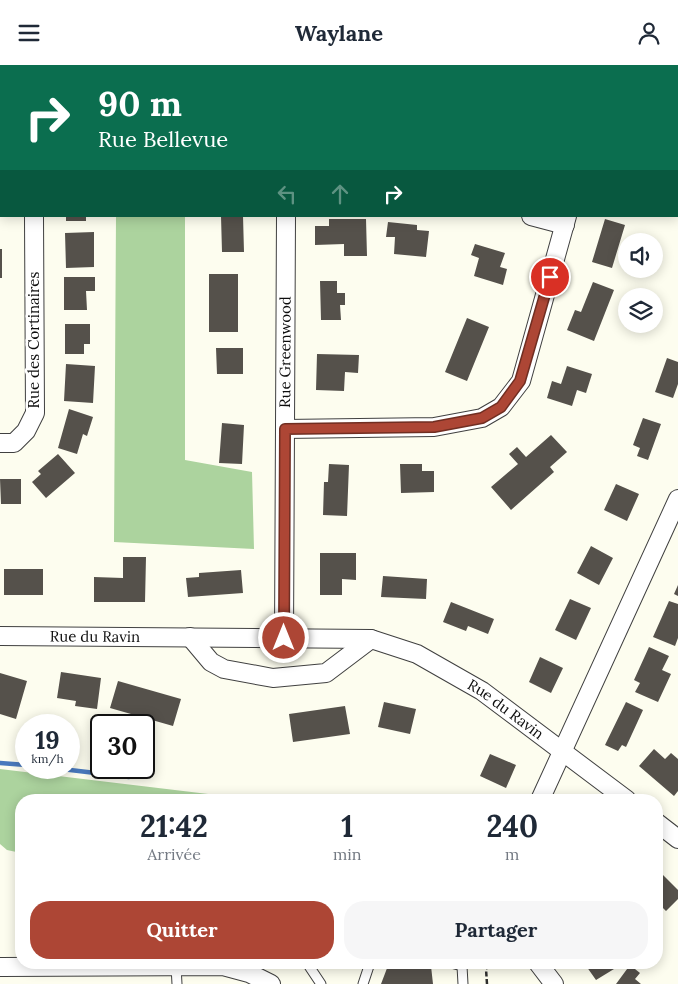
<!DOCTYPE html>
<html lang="fr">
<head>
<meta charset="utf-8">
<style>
  :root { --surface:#fff; --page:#f6f6f7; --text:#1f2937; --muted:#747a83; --accent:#ad4635 }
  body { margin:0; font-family:Lora,serif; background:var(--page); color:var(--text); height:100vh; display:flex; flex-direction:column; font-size:19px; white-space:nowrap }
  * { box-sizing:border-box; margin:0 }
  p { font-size:16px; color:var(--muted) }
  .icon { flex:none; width:28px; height:28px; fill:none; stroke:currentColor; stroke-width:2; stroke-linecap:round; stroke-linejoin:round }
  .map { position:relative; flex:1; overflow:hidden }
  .panel { position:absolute; left:15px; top:729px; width:648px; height:175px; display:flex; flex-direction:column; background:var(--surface); border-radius:20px; box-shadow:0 2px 12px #0003 }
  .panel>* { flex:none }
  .guide { position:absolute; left:0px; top:0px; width:679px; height:152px; box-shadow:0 2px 12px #0003; background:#0b6e4f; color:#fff; overflow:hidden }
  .controls { position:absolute; left:618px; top:168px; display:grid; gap:10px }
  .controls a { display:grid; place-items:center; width:45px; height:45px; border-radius:50%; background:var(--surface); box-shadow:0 2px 12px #0003; font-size:25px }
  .speed { position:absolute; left:15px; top:649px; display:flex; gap:10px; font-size:25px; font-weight:700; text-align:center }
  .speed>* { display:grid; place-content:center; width:65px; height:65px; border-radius:50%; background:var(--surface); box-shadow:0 2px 12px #0003; line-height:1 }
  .speed small { font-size:12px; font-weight:400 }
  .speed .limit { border:2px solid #111; border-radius:8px; background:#fff; color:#111 }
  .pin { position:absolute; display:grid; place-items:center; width:42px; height:42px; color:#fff; margin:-21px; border:2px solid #fff; border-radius:50%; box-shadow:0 1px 5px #0007 }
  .me { position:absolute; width:55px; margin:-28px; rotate:0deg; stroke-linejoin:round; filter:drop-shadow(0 0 4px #0008) }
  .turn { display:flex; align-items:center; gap:18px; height:105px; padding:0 15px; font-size:22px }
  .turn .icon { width:65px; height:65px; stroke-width:2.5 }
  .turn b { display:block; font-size:35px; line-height:42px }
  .lanes { display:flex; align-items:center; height:48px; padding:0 15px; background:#0003; justify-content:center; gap:25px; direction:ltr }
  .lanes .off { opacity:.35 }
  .eta { display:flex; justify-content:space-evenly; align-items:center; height:85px; text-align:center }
  .eta b { font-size:30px; font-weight:700; line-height:35px }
  .button { display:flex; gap:10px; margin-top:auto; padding:10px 15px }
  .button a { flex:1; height:58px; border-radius:20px; background:var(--accent); color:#fff; font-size:20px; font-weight:700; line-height:58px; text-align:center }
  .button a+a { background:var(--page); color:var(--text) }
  header { display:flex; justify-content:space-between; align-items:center; height:65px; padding:0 15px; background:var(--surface); font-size:22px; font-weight:700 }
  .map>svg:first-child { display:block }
  .forest { fill:#acd39e }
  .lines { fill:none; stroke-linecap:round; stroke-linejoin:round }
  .stream { stroke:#4979bd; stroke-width:4.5 }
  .building { fill:#55514b }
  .lane-casing { stroke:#404040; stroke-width:11 }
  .street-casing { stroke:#404040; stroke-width:20 }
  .path { stroke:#2f2f2f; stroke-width:2.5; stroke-dasharray:5 2.5; stroke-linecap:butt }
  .lane { stroke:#fff; stroke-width:9 }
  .street { stroke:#fff; stroke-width:18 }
  .route-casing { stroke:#702e22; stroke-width:12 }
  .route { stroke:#ad4635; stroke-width:9 }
  .labels { text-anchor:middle; stroke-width:5; stroke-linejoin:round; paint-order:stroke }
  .street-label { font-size:15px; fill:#0d0d0d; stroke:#fff }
</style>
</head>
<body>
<header><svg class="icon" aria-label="menu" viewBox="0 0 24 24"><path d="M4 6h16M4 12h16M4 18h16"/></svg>Waylane<svg class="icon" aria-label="person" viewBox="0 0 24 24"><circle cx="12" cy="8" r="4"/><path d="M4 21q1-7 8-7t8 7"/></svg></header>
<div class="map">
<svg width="678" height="919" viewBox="0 0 678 919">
  <rect width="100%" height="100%" fill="#fdfdef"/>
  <path class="forest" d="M 116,151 L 185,151 L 185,395 L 252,407 L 254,484 L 114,477 Z
    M 0,704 L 259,735 L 21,735 L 21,788 L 7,785 L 0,779 Z"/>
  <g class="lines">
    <path class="stream" d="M 0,698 L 26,700
      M 45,702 L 129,712"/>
  </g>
  <path class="building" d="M 66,151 L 86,151 L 86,156 L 66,156 Z
    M 221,151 L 243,151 L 244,187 L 222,187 Z
    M 329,154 L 366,154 L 367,191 L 344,191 L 344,179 L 315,180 L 315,161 L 329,161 Z
    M 605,154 L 625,160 L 612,203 L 592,197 Z
    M 388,157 L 417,160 L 417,165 L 429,166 L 426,192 L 394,189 L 395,172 L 386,172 Z
    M 94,167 L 94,202 L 66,203 L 65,168 Z
    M 475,179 L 505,188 L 500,202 L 507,204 L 503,220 L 474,211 L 479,193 L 471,190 Z
    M 0,184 L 2,184 L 2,213 L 0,213 Z
    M 209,209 L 238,209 L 238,267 L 209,267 Z
    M 64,212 L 95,212 L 95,226 L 86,226 L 87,245 L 64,245 Z
    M 320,216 L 337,216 L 337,228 L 345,228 L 345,240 L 340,240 L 341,255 L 321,255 Z
    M 593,217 L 614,225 L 594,276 L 567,265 L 575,245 L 581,247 Z
    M 467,253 L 489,262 L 467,316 L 445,307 Z
    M 65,259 L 90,259 L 90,279 L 84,279 L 84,289 L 65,289 Z
    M 216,283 L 243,283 L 243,309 L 217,309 Z
    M 317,289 L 359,290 L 358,308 L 345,307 L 344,326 L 316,325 Z
    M 667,293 L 678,297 L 678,319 L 673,333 L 655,327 Z
    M 66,299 L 95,301 L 93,338 L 64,336 Z
    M 567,301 L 592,309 L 586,328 L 577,325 L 572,341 L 547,333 L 552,316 L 561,319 Z
    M 69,344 L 93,352 L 87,371 L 83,369 L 77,389 L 58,383 Z
    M 643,353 L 661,359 L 648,395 L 637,391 L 640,383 L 633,380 Z
    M 222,358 L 244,360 L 242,399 L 219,398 Z
    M 551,370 L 567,387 L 550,402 L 554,407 L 511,445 L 491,422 L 518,399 L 509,389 L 517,382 L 526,392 Z
    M 58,389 L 75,408 L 46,433 L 32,417 L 41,409 L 38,406 Z
    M 329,399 L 349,400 L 347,451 L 323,450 L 324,417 L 328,417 Z
    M 400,399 L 422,399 L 422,406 L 434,406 L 434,427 L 401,428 Z
    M 0,414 L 21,414 L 21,439 L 1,439 Z
    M 616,419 L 639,429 L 627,456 L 604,445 Z
    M 591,481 L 613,493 L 599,520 L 577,508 Z
    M 320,488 L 356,488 L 356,515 L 342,514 L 342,530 L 320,530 Z
    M 123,492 L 146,492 L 145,537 L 94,537 L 94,512 L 123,513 Z
    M 4,504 L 43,504 L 43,530 L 4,530 Z
    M 241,505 L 243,528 L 188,532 L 186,513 L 199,512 L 199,508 Z
    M 383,511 L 427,514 L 426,534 L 381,532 Z
    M 678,520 L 678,531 L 674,529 Z
    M 570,534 L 591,543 L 576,575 L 555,565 Z
    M 669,536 L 678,539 L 678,573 L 675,581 L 653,572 Z
    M 451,537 L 494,554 L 488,569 L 468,561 L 466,566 L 443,557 Z
    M 649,582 L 669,591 L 662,605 L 671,609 L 658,637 L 635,627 L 640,618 L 634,615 Z
    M 540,592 L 563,603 L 551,628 L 529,617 Z
    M 61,607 L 101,613 L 97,644 L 75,641 L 76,636 L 57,633 Z
    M 0,608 L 27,616 L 16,654 L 0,649 Z
    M 118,616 L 181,634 L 173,661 L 110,643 Z
    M 384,637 L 416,644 L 410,669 L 378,662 Z
    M 626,637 L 643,645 L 626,682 L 622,680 L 618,686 L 605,680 Z
    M 345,641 L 350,669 L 293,677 L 289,649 Z
    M 654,684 L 665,694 L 671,688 L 678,694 L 678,726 L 674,731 L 639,701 Z
    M 490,689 L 516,700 L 506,723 L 480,711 Z
    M 661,808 L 678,825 L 678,834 L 666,846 L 656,836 L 656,812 Z
    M 389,898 L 420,898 L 431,901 L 433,919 L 381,919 Z
    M 584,898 L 610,898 L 614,904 L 596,915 Z
    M 630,900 L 640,908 L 635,914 L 641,919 L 616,919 Z"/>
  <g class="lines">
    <g class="lane-casing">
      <path id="lane" d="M 307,898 L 321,919
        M 451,898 L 462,901 L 463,919
        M 176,901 L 177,919
        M 363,919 L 370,898"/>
    </g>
    <g class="street-casing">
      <g id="street">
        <path d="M 286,0 L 286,1"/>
        <path d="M 34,1 L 34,0"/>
        <path d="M 610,1 L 610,0"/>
        <path d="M 0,36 L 1,36"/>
        <path d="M 531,151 L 565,160"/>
        <path d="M 285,364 L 434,362 L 482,353 L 501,342 L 521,316 L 567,151"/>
        <path d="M 0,378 L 14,378 L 26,366 L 35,348 L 34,151"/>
        <path id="s1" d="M 0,571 L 371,574 L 417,589 L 482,626 L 627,735"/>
        <path d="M 190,572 L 211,597 L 224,604 L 273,613 L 326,608 L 371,574"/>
        <path id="s2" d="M 284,573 L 286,151"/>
        <path d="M 540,735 L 678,434"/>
        <path d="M 656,757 L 678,774"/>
        <path d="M 538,898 L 554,919"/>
        <path d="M 0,902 L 223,901 L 249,908 L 271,919"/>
      </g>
    </g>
    <path class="path" d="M 487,919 L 486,904 L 491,898"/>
    <use href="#lane" class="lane"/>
    <use href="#street" class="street"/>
  </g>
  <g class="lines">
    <g class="route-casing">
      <path id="route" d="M 284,573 L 285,364 L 434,362 L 482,353 L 501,342 L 520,316 L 550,212"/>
    </g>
    <use href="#route" class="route"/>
  </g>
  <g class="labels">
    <g class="street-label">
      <text transform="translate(34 275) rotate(-90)" y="5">Rue des Cortinaires</text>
      <text dy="5" stroke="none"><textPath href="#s2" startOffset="286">Rue Greenwood</textPath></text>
      <text dy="5" stroke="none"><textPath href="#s1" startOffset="95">Rue du Ravin</textPath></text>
      <text dy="5" stroke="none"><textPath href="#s1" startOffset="524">Rue du Ravin</textPath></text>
    </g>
  </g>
</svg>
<div class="controls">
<a><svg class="icon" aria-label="sound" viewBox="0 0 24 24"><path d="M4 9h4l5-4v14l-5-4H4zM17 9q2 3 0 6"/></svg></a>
<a><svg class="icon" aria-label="layers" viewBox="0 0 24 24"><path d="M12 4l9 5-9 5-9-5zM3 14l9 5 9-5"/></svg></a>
</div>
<div class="speed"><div>19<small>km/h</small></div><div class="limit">30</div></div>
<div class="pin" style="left:550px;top:212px;background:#d93025"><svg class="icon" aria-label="arrive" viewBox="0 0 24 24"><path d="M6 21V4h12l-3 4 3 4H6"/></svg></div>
<svg class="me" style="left:284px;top:573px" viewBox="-20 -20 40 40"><circle r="17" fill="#ad4635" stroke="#fff" stroke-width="3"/><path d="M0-11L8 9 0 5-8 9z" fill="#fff"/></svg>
<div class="guide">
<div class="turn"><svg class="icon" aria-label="right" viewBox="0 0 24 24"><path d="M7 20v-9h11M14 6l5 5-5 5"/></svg><div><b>90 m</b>Rue Bellevue</div></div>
<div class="lanes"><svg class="icon off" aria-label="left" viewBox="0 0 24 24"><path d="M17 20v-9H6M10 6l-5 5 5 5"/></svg><svg class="icon off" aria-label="ahead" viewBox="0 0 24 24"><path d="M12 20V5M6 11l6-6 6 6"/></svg><svg class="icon" aria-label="right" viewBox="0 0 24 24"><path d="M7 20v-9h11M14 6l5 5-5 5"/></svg></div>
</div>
<section class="panel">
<div class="eta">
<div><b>21:42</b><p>Arrivée</p></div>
<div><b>1</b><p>min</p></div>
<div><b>240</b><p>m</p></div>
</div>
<div class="button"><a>Quitter</a><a>Partager</a></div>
</section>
</div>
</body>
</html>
